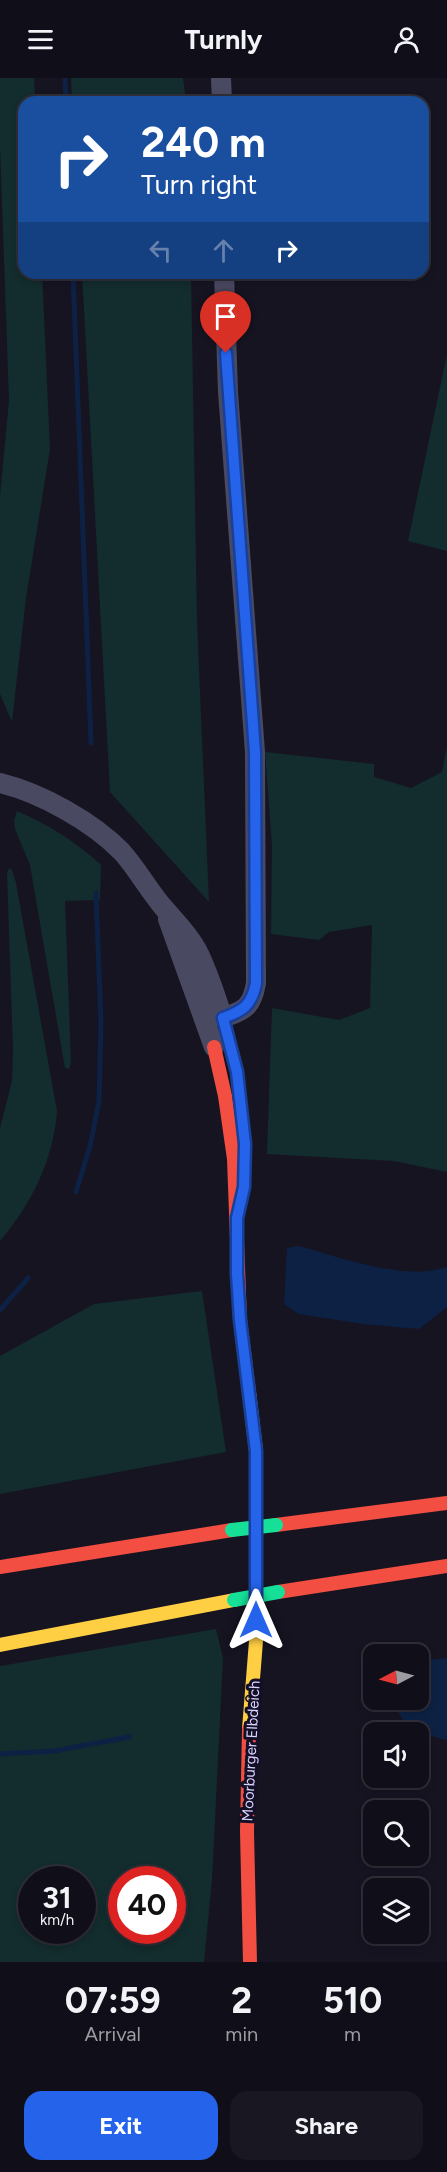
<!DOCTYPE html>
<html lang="en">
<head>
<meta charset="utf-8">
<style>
  :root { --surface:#100f19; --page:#191822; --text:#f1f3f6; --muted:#9c9ca2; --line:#302f38; --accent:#2563eb }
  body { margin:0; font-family:Figtree,sans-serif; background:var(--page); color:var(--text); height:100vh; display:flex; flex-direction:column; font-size:22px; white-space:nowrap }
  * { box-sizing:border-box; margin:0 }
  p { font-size:20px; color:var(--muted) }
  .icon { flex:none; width:33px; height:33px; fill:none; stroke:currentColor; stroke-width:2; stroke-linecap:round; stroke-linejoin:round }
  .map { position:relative; height:1884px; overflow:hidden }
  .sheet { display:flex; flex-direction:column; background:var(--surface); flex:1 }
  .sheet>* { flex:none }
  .top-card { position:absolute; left:18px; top:18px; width:411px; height:183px; border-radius:18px; box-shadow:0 3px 9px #0003,0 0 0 2px var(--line); background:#1a4fa0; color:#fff; overflow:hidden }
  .needle { width:39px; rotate:264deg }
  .buttons { position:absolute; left:363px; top:1566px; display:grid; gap:12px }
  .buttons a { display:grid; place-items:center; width:66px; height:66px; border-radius:12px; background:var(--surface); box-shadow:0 3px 9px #0003,0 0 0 2px var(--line); font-size:30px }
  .speed { position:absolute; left:18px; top:1788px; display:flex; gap:12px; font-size:30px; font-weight:700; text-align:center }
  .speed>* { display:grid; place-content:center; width:78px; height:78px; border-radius:50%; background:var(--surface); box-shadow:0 3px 9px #0003,0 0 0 2px var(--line); line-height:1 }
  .speed small { font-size:15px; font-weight:400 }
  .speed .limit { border:9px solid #d22; background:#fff; color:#111 }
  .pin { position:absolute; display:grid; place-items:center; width:51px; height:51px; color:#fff; margin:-62px -26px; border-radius:50% 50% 50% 0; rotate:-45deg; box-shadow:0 0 6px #0007 }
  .pin .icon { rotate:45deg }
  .me { position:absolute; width:66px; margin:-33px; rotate:0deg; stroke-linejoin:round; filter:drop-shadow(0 0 4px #0008) }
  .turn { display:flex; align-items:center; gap:21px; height:126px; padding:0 24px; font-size:27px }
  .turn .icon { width:78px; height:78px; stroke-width:2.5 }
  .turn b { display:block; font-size:42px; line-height:51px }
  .lanes { display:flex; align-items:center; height:57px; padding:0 24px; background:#0003; justify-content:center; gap:30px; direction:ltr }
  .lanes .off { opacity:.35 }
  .eta { display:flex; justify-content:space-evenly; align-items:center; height:102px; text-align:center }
  .eta b { font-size:36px; font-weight:700; line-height:42px }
  .action { display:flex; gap:12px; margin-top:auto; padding:12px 24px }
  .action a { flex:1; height:69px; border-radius:18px; background:var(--accent); color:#fff; font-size:24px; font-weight:700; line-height:69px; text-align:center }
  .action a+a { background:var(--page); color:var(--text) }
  header { display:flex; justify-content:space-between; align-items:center; height:78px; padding:0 24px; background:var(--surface); font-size:27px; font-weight:700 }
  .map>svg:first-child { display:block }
  .green { fill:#132c2d; fill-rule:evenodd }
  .water { fill:#0d2144 }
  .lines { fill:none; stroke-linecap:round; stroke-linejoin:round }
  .stream { stroke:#0d2144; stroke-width:5 }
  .street { stroke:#4a4962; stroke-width:20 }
  .slow { stroke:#ffcf43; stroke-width:14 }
  .jam { stroke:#f24e42; stroke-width:14 }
  .fast-bridge { stroke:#16e098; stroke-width:14 }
  .route-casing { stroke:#184099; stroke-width:15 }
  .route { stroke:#2563eb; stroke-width:10 }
  .labels { text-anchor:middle; stroke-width:6; stroke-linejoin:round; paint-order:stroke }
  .street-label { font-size:15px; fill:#d9d4ff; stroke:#130f26 }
</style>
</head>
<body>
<header><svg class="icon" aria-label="menu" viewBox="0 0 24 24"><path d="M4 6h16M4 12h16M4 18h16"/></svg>Turnly<svg class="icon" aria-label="person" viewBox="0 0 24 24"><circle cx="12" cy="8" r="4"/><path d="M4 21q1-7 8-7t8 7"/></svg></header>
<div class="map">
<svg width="447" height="1884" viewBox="0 0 447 1884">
  <rect width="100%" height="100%" fill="#161421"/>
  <path class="green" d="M 0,0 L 34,0 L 35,24 L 24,24 L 24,195 L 42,195 L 50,371 L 26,520 L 12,644 L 0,616 L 0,418 L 9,322 L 0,69 Z
    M 71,0 L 183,0 L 186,24 L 72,24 Z
    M 82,195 L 191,195 L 197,544 L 209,824 L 110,714 Z
    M 447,276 L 447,473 L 408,463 Z
    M 447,667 L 447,1094 L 394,1083 L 267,1076 L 272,930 L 339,942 L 370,930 L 372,847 L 329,854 L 319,862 L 271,856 L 272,768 L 265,674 L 374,686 L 374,699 L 411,710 L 442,694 Z
    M 17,733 C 49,747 75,763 101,787 L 100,822 L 65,823 L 71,985 L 69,991 L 65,990 L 30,787 L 15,751 L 14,743 Z
    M 9,790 L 12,792 L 16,805 L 57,1033 C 53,1083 32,1125 0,1163 L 0,1050 L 12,1003 L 13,971 L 7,795 Z
    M 202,1213 L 226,1374 L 0,1416 L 0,1278 L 94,1226 Z
    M 216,1551 L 223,1580 L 212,1802 L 204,1884 L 0,1884 L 0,1588 ZM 32,1802 L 82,1802 L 82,1852 L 32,1852 ZM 122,1802 L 172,1802 L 172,1852 L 122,1852 Z"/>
  <path class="water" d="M 299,1168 C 339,1179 407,1204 447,1189 L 447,1229 L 419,1251 L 363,1246 L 299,1236 L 284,1226 L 287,1170 Z
    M 447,1580 L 447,1662 L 408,1652 L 399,1635 L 390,1628 L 375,1630 L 372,1612 L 373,1612 L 374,1622 L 418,1622 L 419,1583 Z"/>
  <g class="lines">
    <path class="stream" d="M 65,0 L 66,24
      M 73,195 L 91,665
      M 76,1114 L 90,1068 L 99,1024 L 101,944 L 96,815
      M 0,1232 L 28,1200
      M 0,1676 L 54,1673 L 129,1659"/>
    <path class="street" d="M 221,0 L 222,24
      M 0,705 C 41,715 93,744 122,774 C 137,791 148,811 163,829 C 175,843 188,855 197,872 C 208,893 215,917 223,940
      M 168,841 L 214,969
      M 223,940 C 245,932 252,929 256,905 L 255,674 L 228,314 L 224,195"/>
    <path class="slow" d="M 0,1567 L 234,1522
      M 249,1651 L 256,1563 L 256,1373 L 249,1314"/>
    <path class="jam" d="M 223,940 L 236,990
      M 214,969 L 225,1018 L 234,1081 L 240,1242 L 249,1314
      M 276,1447 L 447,1425
      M 0,1489 L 232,1452
      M 278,1514 L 447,1488
      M 249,1651 L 247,1754 L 250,1884"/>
    <path class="fast-bridge" d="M 232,1452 L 276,1447
      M 234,1522 L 278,1514"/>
  </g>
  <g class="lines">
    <g class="route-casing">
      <path id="route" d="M 226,275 L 255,674 L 256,905 C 252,927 243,933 223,940 L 237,994 L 245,1066 L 244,1109 L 237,1140 L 237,1196 L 240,1242 L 256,1373 L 256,1542"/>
    </g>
    <use href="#route" class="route"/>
  </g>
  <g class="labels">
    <g class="street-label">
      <text transform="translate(251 1673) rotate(-87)" y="5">Moorburger Elbdeich</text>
    </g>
  </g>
</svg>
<div class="buttons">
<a><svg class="needle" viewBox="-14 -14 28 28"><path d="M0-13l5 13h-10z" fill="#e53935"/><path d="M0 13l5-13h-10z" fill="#9c9ca2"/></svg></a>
<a><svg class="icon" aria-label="sound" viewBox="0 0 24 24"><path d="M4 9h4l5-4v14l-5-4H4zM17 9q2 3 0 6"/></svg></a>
<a><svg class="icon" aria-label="search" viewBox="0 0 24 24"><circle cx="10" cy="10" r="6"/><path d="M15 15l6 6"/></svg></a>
<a><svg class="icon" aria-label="layers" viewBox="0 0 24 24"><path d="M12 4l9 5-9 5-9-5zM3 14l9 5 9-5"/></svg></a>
</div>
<div class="speed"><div>31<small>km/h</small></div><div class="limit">40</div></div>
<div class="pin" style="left:226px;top:275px;background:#d93025"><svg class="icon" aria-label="arrive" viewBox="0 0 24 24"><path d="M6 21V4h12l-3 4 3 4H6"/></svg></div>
<svg class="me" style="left:256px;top:1542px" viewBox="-20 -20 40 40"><path d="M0-17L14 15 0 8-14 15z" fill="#2563eb" stroke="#fff" stroke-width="4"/></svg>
<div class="top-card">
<div class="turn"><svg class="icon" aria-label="right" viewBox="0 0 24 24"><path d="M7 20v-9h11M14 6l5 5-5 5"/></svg><div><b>240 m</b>Turn right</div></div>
<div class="lanes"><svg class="icon off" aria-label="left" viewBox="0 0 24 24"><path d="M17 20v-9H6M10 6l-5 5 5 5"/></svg><svg class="icon off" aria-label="ahead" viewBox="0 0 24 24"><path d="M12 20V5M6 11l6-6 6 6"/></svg><svg class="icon" aria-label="right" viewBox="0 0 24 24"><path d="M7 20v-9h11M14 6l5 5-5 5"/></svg></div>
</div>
</div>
<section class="sheet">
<div class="eta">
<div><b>07:59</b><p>Arrival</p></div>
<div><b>2</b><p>min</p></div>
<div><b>510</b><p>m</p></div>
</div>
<div class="action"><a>Exit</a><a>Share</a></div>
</section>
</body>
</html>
